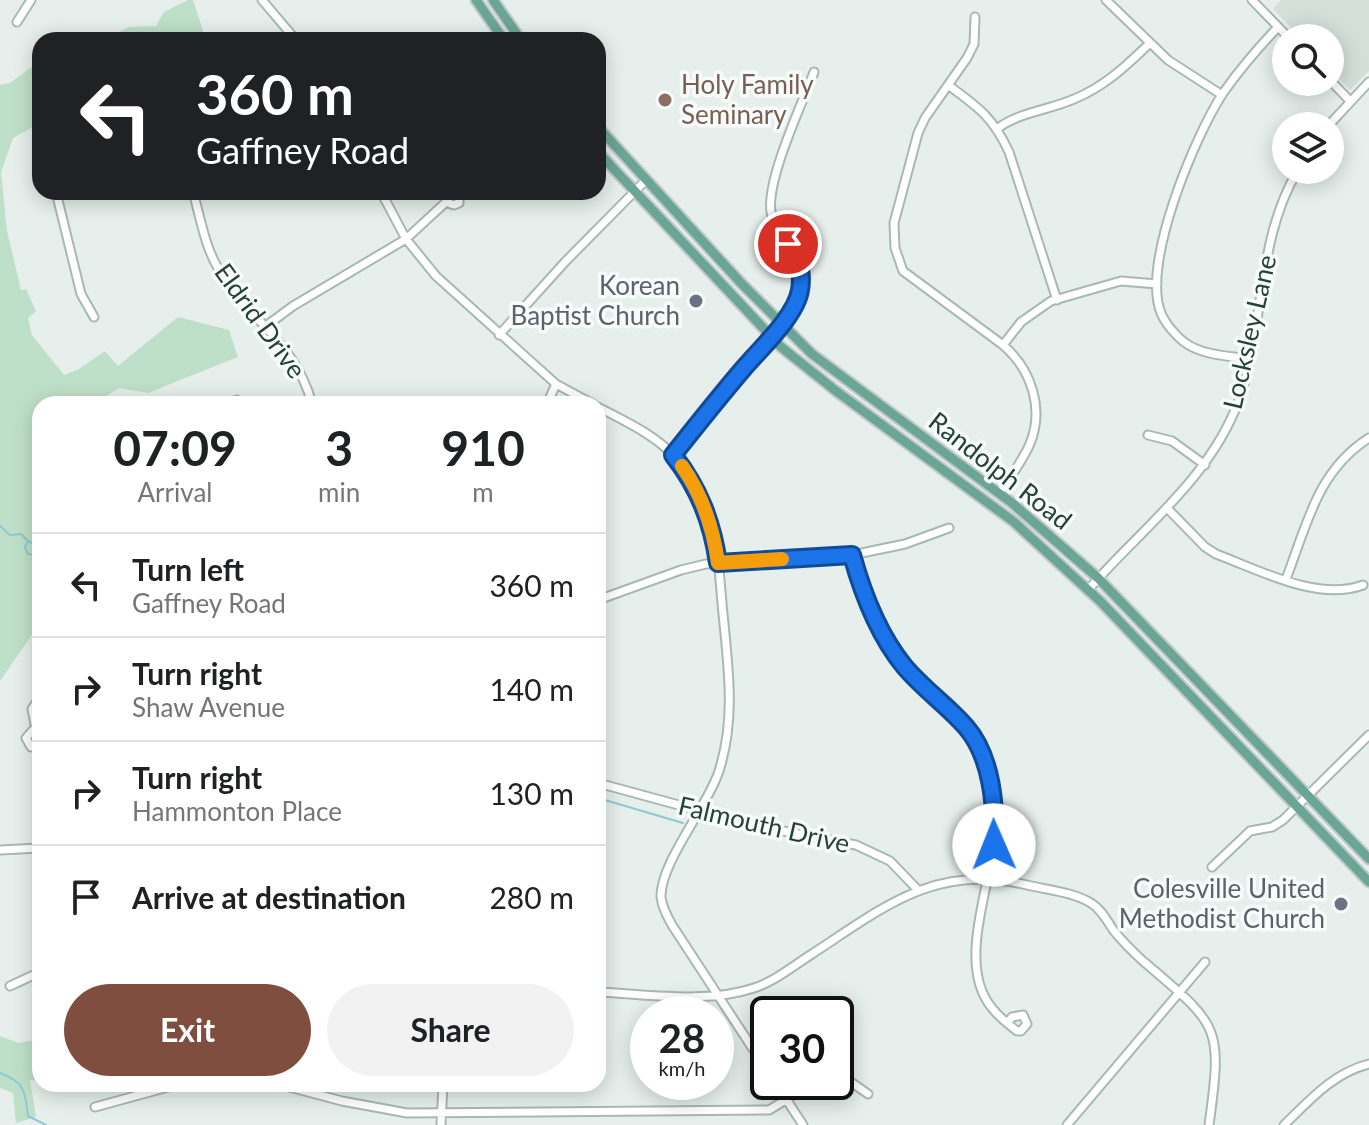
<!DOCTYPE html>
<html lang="en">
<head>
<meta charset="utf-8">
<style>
  :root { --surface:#fff; --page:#f2f2f2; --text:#202124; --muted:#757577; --line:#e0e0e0; --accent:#7f4e3f }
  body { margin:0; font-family:Lato,sans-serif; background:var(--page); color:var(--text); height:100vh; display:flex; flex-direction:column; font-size:30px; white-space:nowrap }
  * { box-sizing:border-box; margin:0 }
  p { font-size:26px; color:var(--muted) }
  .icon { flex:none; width:44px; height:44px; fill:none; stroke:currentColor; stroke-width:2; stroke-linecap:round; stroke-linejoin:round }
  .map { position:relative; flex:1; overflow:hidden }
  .side { position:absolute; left:32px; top:396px; width:574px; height:696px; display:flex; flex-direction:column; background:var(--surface); border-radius:24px; box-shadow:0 4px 20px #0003 }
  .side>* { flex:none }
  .top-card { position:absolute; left:32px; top:32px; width:574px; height:168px; border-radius:24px; box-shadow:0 4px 20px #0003; background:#202124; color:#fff; overflow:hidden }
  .tools { position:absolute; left:1272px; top:24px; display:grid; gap:16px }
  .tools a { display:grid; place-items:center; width:72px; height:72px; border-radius:50%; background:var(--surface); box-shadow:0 4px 20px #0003; font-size:40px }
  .speed { position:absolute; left:630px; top:996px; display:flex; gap:16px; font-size:40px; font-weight:700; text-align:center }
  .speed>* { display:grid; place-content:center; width:104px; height:104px; border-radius:50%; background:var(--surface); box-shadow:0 4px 20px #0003; line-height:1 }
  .speed small { font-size:20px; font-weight:400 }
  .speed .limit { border:4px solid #111; border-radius:12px; background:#fff; color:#111 }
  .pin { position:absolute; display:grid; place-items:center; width:68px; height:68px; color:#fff; margin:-34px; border:4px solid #fff; border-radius:50%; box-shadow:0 2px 8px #0007 }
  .me { position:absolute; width:88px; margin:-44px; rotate:359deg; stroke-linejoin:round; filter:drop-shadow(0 0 6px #0008) }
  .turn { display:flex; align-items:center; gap:28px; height:168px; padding:0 32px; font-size:36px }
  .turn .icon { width:104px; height:104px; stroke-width:2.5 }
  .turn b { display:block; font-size:56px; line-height:68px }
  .eta { display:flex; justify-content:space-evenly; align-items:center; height:136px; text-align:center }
  .eta b { font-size:48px; font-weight:700; line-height:56px }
  .primary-button { display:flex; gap:16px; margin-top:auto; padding:16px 32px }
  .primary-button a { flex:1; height:92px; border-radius:48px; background:var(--accent); color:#fff; font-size:32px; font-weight:700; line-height:92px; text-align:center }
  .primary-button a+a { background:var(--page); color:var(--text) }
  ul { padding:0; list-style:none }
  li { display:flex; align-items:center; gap:24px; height:104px; padding:0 32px; border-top:2px solid var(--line) }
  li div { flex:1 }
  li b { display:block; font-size:30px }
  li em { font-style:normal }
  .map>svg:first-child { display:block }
  .built { fill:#d4dfda }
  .green { fill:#bfe0c8 }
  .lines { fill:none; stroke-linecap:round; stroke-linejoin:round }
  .stream { stroke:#8ec9d4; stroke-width:2 }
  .minor-casing { stroke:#a8b8b2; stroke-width:11 }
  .major-casing { stroke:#c2cac8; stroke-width:13 }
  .minor { stroke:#fff; stroke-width:7 }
  .major { stroke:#6aa596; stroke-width:9 }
  .route-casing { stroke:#114b97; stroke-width:20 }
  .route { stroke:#1a73e8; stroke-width:14 }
  .slow { stroke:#f59e0b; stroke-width:14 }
  .education-dot { fill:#8d6e63; stroke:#f7fbf9; stroke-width:3 }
  .worship-dot { fill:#6b7280; stroke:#f7fbf9; stroke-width:3 }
  .labels { text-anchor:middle; stroke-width:7; stroke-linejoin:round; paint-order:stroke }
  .education-label { font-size:26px; fill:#785e54; stroke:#f7fbf9; text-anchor:start }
  .worship-label { font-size:26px; fill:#5b616d; stroke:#f7fbf9; text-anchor:end }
  .street-label { font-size:26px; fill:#24423a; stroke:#f7fbf9 }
</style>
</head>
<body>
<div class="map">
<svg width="1369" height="1125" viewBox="0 0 1369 1125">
  <rect width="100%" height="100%" fill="#e6efeb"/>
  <path class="built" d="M 1281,0 L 1369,0 L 1369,71 L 1350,90 L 1330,69 L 1330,38 L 1301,38 L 1273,9 Z"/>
  <path class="green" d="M 188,0 L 193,0 L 206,40 L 103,40 L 129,27 L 156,26 L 164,12 Z
    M 40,61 L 40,123 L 13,138 L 1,172 L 7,231 L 21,290 L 26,289 L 36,311 L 28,318 L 32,335 L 64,375 L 79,369 L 105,351 L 118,366 L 178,317 L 229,330 L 238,357 L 148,393 L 119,388 L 94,404 L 40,404 L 40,623 L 0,681 L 0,85 L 10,83 Z
    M 0,1036 L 19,1043 L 40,1039 L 40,1081 L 30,1080 L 36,1117 L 16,1123 L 13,1093 L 0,1088 Z"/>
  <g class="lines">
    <path class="stream" d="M 0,526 L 10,535 L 21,534 L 28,541 L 25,547 L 28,554 L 36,555 L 40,567
      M 28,541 L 40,546
      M 598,798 L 683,823
      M 0,1073 C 26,1083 25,1092 28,1116 L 46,1125"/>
    <g class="minor-casing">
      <path id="minor" d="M 262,0 L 296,40
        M 1106,0 L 1168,60 L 1222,95
        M 1252,0 L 1289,38
        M 975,17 L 974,44 L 967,58 L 925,118 L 918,133 L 894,223 L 895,248 L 903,271 L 1003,345 C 1032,370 1045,410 1029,446 C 1021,463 1009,479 999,494
        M 17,22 L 31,0
        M 1330,80 L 1350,101
        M 948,85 C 978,107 993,117 1009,152 L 1057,300
        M 1328,126 L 1369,82
        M 998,128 C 1020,112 1049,110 1074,99 C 1104,87 1126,66 1149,44
        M 56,192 L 81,294 L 94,317
        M 193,192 C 200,216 205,247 218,268 C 247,319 296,342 312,404
        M 381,192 L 406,239 L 436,276 L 556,384 L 593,404
        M 446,202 L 454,205 L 459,203 L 459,192
        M 266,326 L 293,306 L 406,239 L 446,202 L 447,192
        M 499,335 L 565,262 L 646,180
        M 1003,345 L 1021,322 L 1051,301 L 1121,281 L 1157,284
        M 1249,359 C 1228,356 1201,355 1184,342 C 1175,335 1165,323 1161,313 C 1141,264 1195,136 1223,93 C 1240,69 1258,48 1278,27
        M 224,404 L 237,400
        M 547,404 L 556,384
        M 598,407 C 624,421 654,434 674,456 C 686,471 698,490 706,507 C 718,537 719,571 722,603 C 727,660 737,715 719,771 C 708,806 660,863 661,897 C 662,907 667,916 672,925 L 768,1072
        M 1148,435 L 1172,441 L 1205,465
        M 673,455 C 696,426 719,397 743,369 C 760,349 796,316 800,290 C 806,251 776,243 771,212 C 766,180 802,104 814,72
        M 1167,508 L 1205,547 L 1216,554 C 1259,570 1318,602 1363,585
        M 852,555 C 865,602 885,648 919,684 C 944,709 973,727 984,762 C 993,788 997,820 993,847 C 988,890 965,950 982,991 C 989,1009 1003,1020 1017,1031 L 1021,1031 L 1027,1024 L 1023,1015 L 1012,1017 L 1008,1022
        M 1286,579 C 1307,525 1317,471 1369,438
        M 1088,590 C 1141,529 1210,479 1239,400 C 1265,325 1256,240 1298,170
        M 598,600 L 681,570 L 706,564 L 852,555 L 905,544 L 949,528
        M 36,729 L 32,709 L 40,697
        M 40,730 L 33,730 L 26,738 L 31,747 L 40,747
        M 598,783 L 752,825 L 856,845 L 890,861 L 917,889
        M 0,850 L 40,848
        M 1212,867 L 1250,831 L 1272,827 L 1283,820 L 1369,735
        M 10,986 L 40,972
        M 598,992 C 648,994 706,1004 754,988 C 775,981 793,966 812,954 C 884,907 935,863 1027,885 C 1048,890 1073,892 1091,903 C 1102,910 1107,921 1114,931 C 1123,942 1133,952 1143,961 C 1219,1026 1223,1024 1209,1125
        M 836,1078 L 851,1082 L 868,1094
        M 775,1082 L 803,1125
        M 278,1084 L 342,1101 L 407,1113 L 769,1110 L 815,1082
        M 95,1107 L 179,1084
        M 441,1125 L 443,1084
        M 1067,1125 L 1205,962
        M 1284,1125 C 1310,1100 1333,1073 1369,1064"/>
    </g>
    <g class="major-casing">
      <path id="major" d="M 476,0 L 504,40
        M 493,0 L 521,40
        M 598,127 L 741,283 L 812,354 L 1012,503 L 1098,578 L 1369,859
        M 598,152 L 781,347 L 836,391 L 1014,522 L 1100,601 L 1369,882"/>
    </g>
    <use href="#minor" class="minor"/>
    <use href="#major" class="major"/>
  </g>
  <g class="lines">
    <g class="route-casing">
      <path id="route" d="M 788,244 C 798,257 803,273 800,290 C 796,316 760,349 743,369 C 719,397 696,426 673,455 C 699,488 712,522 718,563 L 852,555 C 863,595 878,634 904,666 C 923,689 947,705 966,727 C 992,757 996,807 994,845"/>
    </g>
    <use href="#route" class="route"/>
    <path class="slow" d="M 682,466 C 703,496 713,527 718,563 L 782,559"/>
  </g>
  <circle class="education-dot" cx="665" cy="100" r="8"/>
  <g class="worship-dot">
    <circle cx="696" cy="301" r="8"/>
    <circle cx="1341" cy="904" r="8"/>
  </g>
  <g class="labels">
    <g class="education-label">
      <text x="681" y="94">Holy Family<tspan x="681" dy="30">Seminary</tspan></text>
    </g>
    <g class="worship-label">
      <text x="680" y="295">Korean<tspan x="680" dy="30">Baptist Church</tspan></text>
      <text x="1325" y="898">Colesville United<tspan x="1325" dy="30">Methodist Church</tspan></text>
    </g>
    <g class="street-label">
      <text transform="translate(260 321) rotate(54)" y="9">Eldrid Drive</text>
      <text transform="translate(1250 332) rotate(-77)" y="9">Locksley Lane</text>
      <text transform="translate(1000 471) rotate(38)" y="9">Randolph Road</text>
      <text transform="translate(764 825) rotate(13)" y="9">Falmouth Drive</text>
    </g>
  </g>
</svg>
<div class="tools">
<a><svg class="icon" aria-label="search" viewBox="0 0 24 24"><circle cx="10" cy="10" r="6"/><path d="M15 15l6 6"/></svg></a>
<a><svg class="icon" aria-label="layers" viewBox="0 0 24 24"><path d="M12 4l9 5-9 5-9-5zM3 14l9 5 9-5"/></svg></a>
</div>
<div class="speed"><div>28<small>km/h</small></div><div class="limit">30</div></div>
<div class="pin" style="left:788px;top:244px;background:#d93025"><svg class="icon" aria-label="arrive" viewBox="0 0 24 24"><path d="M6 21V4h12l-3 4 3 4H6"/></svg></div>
<svg class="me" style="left:994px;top:845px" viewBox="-20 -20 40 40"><circle r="19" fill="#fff"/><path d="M0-13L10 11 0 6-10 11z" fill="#1a73e8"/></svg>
<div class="top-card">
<div class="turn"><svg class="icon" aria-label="left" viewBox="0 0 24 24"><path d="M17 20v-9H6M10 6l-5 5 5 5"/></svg><div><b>360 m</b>Gaffney Road</div></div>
</div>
<section class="side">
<div class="eta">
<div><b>07:09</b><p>Arrival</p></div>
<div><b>3</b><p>min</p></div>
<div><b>910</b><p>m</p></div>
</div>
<ul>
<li><svg class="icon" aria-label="left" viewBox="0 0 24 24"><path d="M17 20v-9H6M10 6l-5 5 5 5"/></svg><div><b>Turn left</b><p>Gaffney Road</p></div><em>360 m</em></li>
<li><svg class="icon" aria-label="right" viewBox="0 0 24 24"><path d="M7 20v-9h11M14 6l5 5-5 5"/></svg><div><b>Turn right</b><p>Shaw Avenue</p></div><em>140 m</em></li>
<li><svg class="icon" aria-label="right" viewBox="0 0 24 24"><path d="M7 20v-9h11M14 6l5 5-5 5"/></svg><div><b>Turn right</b><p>Hammonton Place</p></div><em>130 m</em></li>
<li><svg class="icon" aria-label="arrive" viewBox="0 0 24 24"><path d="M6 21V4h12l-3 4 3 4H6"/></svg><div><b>Arrive at destination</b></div><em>280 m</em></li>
</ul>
<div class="primary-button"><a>Exit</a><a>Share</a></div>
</section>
</div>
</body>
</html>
